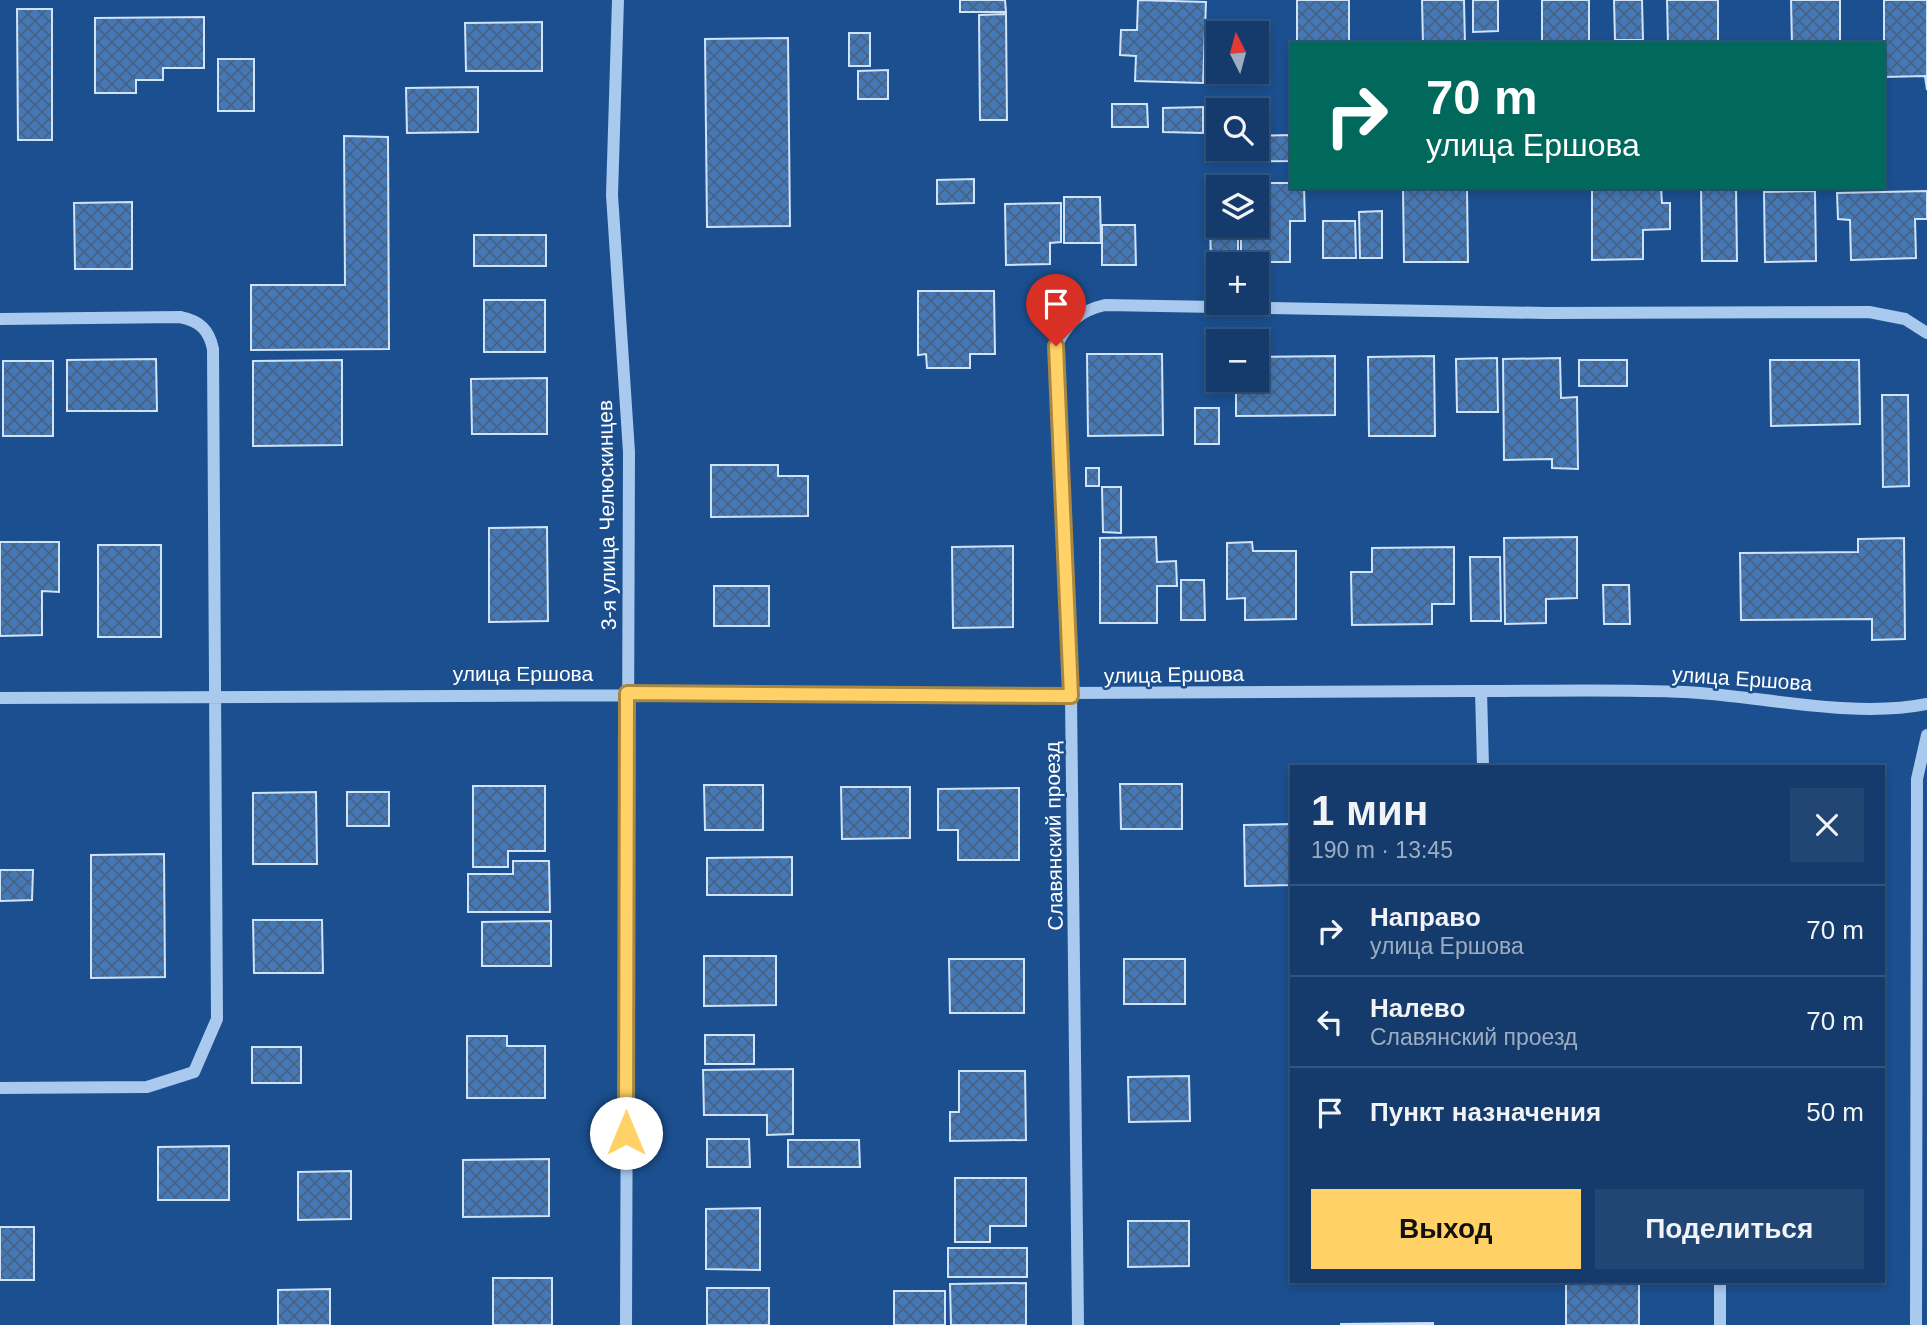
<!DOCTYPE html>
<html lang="ru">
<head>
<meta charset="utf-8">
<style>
  :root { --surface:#143b6b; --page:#214673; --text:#f1f3f6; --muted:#9dadc1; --line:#33557e; --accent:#ffd166 }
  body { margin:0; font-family:Helvetica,sans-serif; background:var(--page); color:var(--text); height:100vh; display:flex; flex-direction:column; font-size:26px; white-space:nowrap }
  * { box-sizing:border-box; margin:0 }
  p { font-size:23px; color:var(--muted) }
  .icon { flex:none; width:38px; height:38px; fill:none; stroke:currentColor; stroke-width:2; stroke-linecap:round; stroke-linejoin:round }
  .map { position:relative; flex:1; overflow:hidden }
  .details { position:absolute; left:1290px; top:765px; width:595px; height:518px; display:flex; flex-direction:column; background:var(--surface); border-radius:0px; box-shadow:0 4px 10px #0003,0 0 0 2px var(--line) }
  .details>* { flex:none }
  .guide { position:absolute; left:1290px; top:42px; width:595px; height:147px; border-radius:0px; box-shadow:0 4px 10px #0003,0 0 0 2px var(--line); background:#00695c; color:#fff; overflow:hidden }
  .needle { width:46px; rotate:354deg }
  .buttons { position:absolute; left:1206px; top:21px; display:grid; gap:14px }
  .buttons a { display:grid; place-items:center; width:63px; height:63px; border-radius:0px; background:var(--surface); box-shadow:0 4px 10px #0003,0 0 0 2px var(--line); font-size:35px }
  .pin { position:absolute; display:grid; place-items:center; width:60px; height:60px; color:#fff; margin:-72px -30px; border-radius:50% 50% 50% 0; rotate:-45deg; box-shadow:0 0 7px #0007 }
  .pin .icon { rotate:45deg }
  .me { position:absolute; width:77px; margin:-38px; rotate:0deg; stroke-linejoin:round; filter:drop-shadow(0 0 5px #0008) }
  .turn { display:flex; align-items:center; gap:24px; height:147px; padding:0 21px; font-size:32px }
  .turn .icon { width:91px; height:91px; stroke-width:2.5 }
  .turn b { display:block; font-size:49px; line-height:60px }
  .round { display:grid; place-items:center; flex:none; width:74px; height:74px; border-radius:0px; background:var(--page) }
  .headline { display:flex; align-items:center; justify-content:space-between; height:119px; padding:0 21px }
  h1 { font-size:42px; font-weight:600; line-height:52px }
  .button { display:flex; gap:14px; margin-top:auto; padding:14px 21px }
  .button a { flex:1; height:80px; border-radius:0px; background:var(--accent); color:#111; font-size:28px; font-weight:600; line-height:80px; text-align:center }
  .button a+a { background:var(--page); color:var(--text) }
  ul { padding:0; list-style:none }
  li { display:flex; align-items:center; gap:21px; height:91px; padding:0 21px; border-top:2px solid var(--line) }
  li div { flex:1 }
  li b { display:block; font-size:26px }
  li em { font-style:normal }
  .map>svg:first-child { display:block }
  .building { fill:url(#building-cross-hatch); stroke:#cfe3fa; stroke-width:2 }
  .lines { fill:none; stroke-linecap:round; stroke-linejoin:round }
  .minor { stroke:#a9c9ee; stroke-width:12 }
  .route-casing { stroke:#a68842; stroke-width:18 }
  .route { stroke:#ffd166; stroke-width:12 }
  .labels { text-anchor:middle; stroke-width:5; stroke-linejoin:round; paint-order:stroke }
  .street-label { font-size:21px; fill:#fff; stroke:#1b4f8f }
</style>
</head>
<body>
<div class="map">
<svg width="1927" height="1325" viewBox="0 0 1927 1325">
  <defs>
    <pattern id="building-cross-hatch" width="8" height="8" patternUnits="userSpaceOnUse" patternTransform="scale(1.75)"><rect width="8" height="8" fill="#4478b7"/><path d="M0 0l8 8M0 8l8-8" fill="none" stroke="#486282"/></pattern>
  </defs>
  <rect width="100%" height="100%" fill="#1b4f8f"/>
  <path class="building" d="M 960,0 L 1005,0 L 1006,12 L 960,12 Z
    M 1138,0 L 1206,2 L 1203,83 L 1135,81 L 1136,56 L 1120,55 L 1121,30 L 1137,30 Z
    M 1297,0 L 1349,0 L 1349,44 L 1297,44 Z
    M 1422,0 L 1464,0 L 1465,44 L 1423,44 Z
    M 1473,0 L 1498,0 L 1498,31 L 1473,32 Z
    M 1542,0 L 1589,0 L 1589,44 L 1542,44 Z
    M 1614,0 L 1642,0 L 1643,40 L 1615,40 Z
    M 1667,0 L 1718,0 L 1718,44 L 1668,44 Z
    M 1791,0 L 1840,0 L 1840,44 L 1792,44 Z
    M 1884,0 L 1927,0 L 1927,90 L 1925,76 L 1884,77 Z
    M 17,9 L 52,9 L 52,140 L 18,140 Z
    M 1006,14 L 1007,120 L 980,120 L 979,15 Z
    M 204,17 L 204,68 L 163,68 L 163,80 L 136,80 L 136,93 L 95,93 L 95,18 Z
    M 542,22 L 542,71 L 466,71 L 465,23 Z
    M 849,33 L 870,33 L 870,66 L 849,66 Z
    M 788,38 L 790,226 L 707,227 L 705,39 Z
    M 218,59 L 254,59 L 254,111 L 218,111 Z
    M 888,70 L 888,99 L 858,99 L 858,71 Z
    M 478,87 L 478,132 L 407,133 L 406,88 Z
    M 1112,104 L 1147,104 L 1148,127 L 1112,127 Z
    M 1212,106 L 1243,106 L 1243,110 L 1218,110 L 1218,132 L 1212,132 Z
    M 1203,107 L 1203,133 L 1163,132 L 1163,108 Z
    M 1292,135 L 1292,161 L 1211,162 L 1211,136 L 1218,136 L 1218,149 L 1256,149 L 1256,136 Z
    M 344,136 L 388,137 L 389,349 L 251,350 L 251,285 L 345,285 Z
    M 974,179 L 974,203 L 937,204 L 937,180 Z
    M 1240,183 L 1292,183 L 1292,187 L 1304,187 L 1305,221 L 1290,221 L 1290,262 L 1241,262 L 1241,226 L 1256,226 L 1256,187 L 1240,187 Z
    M 1592,187 L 1661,187 L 1662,203 L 1670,203 L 1670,229 L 1643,230 L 1643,259 L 1592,260 Z
    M 1701,187 L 1736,187 L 1737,261 L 1702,261 Z
    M 1467,188 L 1468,262 L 1404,262 L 1403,189 Z
    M 1815,191 L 1816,261 L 1765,262 L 1764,192 Z
    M 1927,191 L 1927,219 L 1915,219 L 1916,258 L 1851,260 L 1850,220 L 1838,219 L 1837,193 Z
    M 1064,197 L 1100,197 L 1101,243 L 1064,243 Z
    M 132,202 L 132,269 L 75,269 L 74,203 Z
    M 1061,203 L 1061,242 L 1050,243 L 1050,264 L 1006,265 L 1005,204 Z
    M 1382,211 L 1382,258 L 1360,258 L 1359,212 Z
    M 1323,221 L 1355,221 L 1356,258 L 1323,258 Z
    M 1102,225 L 1135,225 L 1136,265 L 1102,265 Z
    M 1210,226 L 1238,226 L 1238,261 L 1211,261 Z
    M 474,235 L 546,235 L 546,266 L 474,266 Z
    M 918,291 L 994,291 L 995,354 L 970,354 L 970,368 L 927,368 L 926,354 L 918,355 Z
    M 484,300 L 545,300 L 545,352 L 484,352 Z
    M 1087,354 L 1162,354 L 1163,435 L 1088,436 Z
    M 1335,356 L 1335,415 L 1236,416 L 1236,380 L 1256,380 L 1256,357 Z
    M 1434,356 L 1435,436 L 1369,436 L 1368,357 Z
    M 1497,358 L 1498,412 L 1457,412 L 1456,359 Z
    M 1560,358 L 1561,398 L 1577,397 L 1578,469 L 1552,468 L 1552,459 L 1504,460 L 1503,359 Z
    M 156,359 L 157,411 L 67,411 L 67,360 Z
    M 342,360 L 342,445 L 253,446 L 253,361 Z
    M 1579,360 L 1627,360 L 1627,386 L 1579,386 Z
    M 1770,360 L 1859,360 L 1860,424 L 1771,426 Z
    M 3,361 L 53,361 L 53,436 L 3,436 Z
    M 547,378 L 547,434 L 472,434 L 471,379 Z
    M 1882,395 L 1908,395 L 1909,486 L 1883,487 Z
    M 1195,408 L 1219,408 L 1219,444 L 1195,444 Z
    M 711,465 L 778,465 L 778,476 L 808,476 L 808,516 L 711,517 Z
    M 1086,468 L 1099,468 L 1099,486 L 1086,486 Z
    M 1102,487 L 1121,487 L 1121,533 L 1103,532 Z
    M 547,527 L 548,621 L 489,622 L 489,528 Z
    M 1156,537 L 1157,562 L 1176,561 L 1177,586 L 1157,586 L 1157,623 L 1100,623 L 1100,538 Z
    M 1577,537 L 1577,598 L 1546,599 L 1546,623 L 1505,624 L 1504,538 Z
    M 1904,538 L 1905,639 L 1872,640 L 1872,619 L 1741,620 L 1740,553 L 1858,552 L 1858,539 Z
    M 0,542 L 59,542 L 59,592 L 42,591 L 42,635 L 0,636 Z
    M 1252,542 L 1253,551 L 1296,551 L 1296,619 L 1245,620 L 1245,598 L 1227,599 L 1227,543 Z
    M 98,545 L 161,545 L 161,637 L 98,637 Z
    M 1013,546 L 1013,627 L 953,628 L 952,547 Z
    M 1454,547 L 1454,604 L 1432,604 L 1432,624 L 1352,625 L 1351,572 L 1372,572 L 1372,548 Z
    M 1470,557 L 1500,557 L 1501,621 L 1471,621 Z
    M 1181,580 L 1204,580 L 1205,620 L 1181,620 Z
    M 1603,585 L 1629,585 L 1630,624 L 1604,624 Z
    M 714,586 L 769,586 L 769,626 L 714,626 Z
    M 1120,784 L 1182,784 L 1182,829 L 1121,829 Z
    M 704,785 L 763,785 L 763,830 L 705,830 Z
    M 473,786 L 545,786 L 545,851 L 508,851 L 508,867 L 473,867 Z
    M 841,787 L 910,787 L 910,838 L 842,839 Z
    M 1019,788 L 1019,860 L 958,860 L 958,830 L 938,830 L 938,789 Z
    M 316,792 L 317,864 L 253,864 L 253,793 Z
    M 347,792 L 389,792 L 389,826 L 347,826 Z
    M 1289,824 L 1291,885 L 1245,886 L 1244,825 Z
    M 164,854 L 165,977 L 91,978 L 91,855 Z
    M 792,857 L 792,895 L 707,895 L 707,858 Z
    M 513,861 L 549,861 L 550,912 L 468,912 L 468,874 L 513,874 Z
    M 0,870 L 33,870 L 32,900 L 0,901 Z
    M 253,920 L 322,920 L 323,973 L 254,973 Z
    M 551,921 L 551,966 L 482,966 L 482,922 Z
    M 704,956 L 776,956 L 776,1005 L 704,1006 Z
    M 949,959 L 1024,959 L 1024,1013 L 950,1013 Z
    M 1124,959 L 1185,959 L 1185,1004 L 1124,1004 Z
    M 705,1035 L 754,1035 L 754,1064 L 705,1064 Z
    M 467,1036 L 507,1036 L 507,1046 L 545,1046 L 545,1098 L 467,1098 Z
    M 252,1047 L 301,1047 L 301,1083 L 252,1083 Z
    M 793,1069 L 793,1134 L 767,1135 L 767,1115 L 704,1115 L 703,1070 Z
    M 959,1071 L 1025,1071 L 1026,1140 L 950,1141 L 950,1112 L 959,1112 Z
    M 1189,1076 L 1190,1121 L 1129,1122 L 1128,1077 Z
    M 707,1139 L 749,1139 L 750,1167 L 707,1167 Z
    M 788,1140 L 859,1140 L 860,1167 L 788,1167 Z
    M 229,1146 L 229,1200 L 158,1200 L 158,1147 Z
    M 549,1159 L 549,1216 L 463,1217 L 463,1160 Z
    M 351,1171 L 351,1219 L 298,1220 L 298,1172 Z
    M 955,1178 L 1026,1178 L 1026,1226 L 990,1226 L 990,1242 L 955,1242 Z
    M 760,1208 L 760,1270 L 706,1269 L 706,1209 Z
    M 1128,1221 L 1189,1221 L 1189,1266 L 1128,1267 Z
    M 0,1227 L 34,1227 L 34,1280 L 0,1280 Z
    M 948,1248 L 1027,1248 L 1027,1277 L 948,1277 Z
    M 493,1278 L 552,1278 L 552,1325 L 493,1325 Z
    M 1566,1281 L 1639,1281 L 1639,1325 L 1566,1325 Z
    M 1026,1283 L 1026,1325 L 951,1325 L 950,1284 Z
    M 707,1288 L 769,1288 L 769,1325 L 707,1325 Z
    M 330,1289 L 330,1325 L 278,1325 L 278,1290 Z
    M 894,1291 L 945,1291 L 945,1325 L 894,1325 Z
    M 1433,1323 L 1433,1325 L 1341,1325 L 1341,1324 Z"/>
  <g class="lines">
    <path class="minor" d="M 618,0 L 612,195 L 629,452 L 626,1325
      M 0,319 L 180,317 C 200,321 209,330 213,349 L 217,1019 L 194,1072 L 147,1087 L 0,1088
      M 1481,691 L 1483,766
      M 0,698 C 491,694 982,696 1473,691 C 1543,691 1615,689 1686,692 C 1761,696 1854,719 1927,704
      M 1078,1325 L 1071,696 L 1056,346 C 1068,323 1078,311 1105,305 L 1546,313 L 1869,312 L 1905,319 L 1927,333
      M 1720,1325 L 1720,1281
      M 1916,1325 L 1917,779 L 1927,735"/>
  </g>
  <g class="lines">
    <g class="route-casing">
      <path id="route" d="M 626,1133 L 627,693 L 1071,696 L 1056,346"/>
    </g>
    <use href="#route" class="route"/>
  </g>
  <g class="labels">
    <g class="street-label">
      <text transform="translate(607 515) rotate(-91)" y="7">3-я улица Челюскинцев</text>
      <text x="523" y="681">улица Ершова</text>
      <text transform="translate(1174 675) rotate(-1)" y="7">улица Ершова</text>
      <text transform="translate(1742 679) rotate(4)" y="7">улица Ершова</text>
      <text transform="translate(1054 836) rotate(-91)" y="7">Славянский проезд</text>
    </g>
  </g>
</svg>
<div class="buttons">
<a><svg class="needle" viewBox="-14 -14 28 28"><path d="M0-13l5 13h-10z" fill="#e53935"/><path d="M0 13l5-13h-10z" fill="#9dadc1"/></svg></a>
<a><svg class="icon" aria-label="search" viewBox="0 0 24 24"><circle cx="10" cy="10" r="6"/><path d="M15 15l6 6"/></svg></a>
<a><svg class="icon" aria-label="layers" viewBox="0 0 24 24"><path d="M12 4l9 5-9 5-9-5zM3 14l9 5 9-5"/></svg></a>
<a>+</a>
<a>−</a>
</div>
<div class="pin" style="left:1056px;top:346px;background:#d93025"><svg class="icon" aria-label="arrive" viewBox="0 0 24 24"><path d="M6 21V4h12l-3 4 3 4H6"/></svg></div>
<svg class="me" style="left:626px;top:1133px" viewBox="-20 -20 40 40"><circle r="19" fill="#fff"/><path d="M0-13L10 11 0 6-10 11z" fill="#ffd166"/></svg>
<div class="guide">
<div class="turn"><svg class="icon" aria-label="right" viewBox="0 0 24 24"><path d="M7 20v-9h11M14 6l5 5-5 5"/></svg><div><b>70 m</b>улица Ершова</div></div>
</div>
<section class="details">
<div class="headline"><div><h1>1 мин</h1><p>190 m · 13:45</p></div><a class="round"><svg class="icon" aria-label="close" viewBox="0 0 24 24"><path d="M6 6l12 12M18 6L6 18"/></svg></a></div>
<ul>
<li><svg class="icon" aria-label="right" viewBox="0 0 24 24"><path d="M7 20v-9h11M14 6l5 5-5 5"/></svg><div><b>Направо</b><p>улица Ершова</p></div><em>70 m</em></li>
<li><svg class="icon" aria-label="left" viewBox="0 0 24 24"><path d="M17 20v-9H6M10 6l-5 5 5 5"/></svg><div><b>Налево</b><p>Славянский проезд</p></div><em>70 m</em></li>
<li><svg class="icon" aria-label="arrive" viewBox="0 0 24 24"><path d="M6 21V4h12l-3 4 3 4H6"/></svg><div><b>Пункт назначения</b></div><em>50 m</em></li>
</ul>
<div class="button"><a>Выход</a><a>Поделиться</a></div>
</section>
</div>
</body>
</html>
